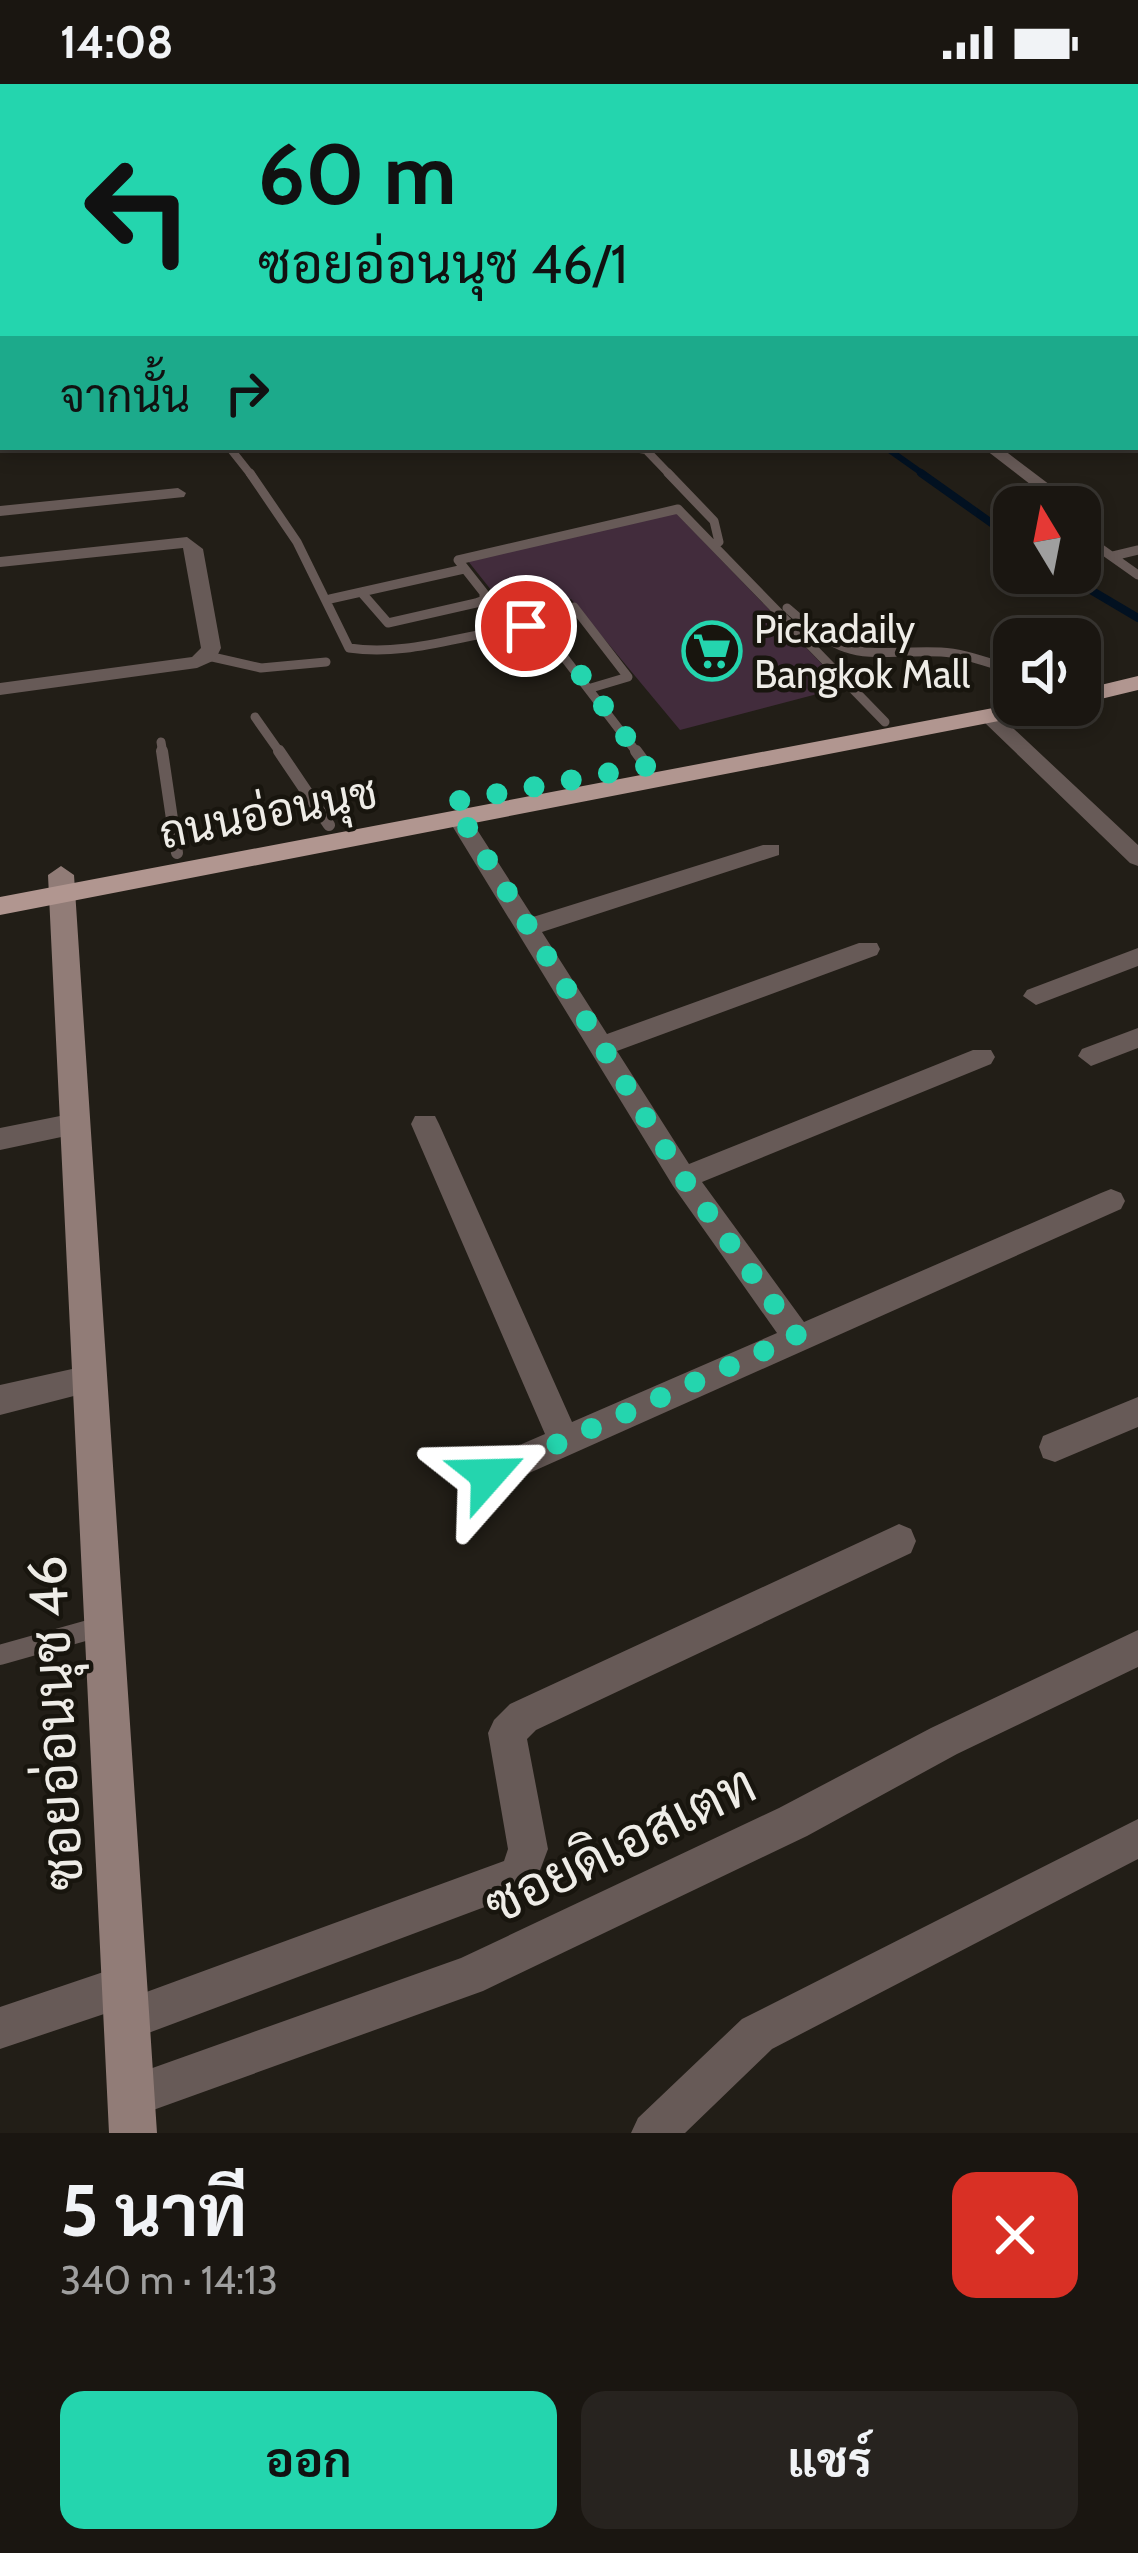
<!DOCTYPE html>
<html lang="th">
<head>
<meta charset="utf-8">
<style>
  :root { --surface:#1a1611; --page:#27231f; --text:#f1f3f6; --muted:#9f9f9f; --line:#383531; --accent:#24d5ae }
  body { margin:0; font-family:Cabin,Sarabun,sans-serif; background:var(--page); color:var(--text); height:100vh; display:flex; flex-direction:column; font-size:45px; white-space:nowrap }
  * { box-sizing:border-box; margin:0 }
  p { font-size:39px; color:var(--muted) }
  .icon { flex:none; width:66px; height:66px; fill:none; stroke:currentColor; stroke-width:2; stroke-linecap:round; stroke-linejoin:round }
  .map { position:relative; height:2049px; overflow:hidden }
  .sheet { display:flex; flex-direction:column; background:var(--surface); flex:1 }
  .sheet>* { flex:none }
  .guide { position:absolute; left:0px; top:0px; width:1140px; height:366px; box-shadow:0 6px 18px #0003,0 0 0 3px var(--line); background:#24d5ae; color:#111; overflow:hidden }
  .needle { width:78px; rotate:350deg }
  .controls { position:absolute; left:993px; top:402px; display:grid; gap:24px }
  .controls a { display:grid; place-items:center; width:108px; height:108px; border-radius:24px; background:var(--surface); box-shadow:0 6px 18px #0003,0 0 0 3px var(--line); font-size:60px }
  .pin { position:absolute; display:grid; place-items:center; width:102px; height:102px; color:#fff; margin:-51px; border:6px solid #fff; border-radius:50%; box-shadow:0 3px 12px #0007 }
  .me { position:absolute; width:132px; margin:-66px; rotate:65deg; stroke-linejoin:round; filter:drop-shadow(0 0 9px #0008) }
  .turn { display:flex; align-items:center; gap:42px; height:252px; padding:0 60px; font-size:54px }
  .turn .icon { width:156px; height:156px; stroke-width:2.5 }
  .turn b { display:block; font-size:84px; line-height:102px }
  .then { display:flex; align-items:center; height:114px; padding:0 60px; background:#0003; gap:24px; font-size:45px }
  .round { display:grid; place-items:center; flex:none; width:126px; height:126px; border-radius:24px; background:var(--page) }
  .summary { display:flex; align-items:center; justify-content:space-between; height:204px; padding:0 60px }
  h1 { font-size:72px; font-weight:700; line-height:90px }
  .button { display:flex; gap:24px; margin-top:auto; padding:24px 60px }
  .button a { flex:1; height:138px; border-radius:24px; background:var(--accent); color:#111; font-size:48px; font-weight:700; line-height:138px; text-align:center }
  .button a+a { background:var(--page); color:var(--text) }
  .status { display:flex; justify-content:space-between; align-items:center; height:84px; padding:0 60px; background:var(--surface); direction:ltr }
  .status svg { height:33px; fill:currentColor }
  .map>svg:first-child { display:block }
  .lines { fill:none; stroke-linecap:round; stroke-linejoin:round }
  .stream-far1 { stroke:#021121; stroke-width:6 }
  .stream { stroke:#021121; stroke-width:8 }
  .canal { fill:#021121; fill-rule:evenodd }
  .building { fill:#422c3c }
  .lane-far3 { stroke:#675a57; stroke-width:8 }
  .lane-far2 { stroke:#675a57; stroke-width:9 }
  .lane-far1 { stroke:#675a57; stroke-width:12 }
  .lane { stroke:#675a57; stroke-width:20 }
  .street { fill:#675a57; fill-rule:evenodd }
  .secondary { fill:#917c77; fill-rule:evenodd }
  .primary { fill:#b19690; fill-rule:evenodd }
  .route { stroke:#24d5ae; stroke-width:21; stroke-dasharray:0 37.8 }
  .labels { text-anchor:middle; stroke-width:9; stroke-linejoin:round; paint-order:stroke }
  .far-poi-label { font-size:39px; fill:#eeece7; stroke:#18150e; text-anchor:start }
  .street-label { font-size:45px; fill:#eeece7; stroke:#18150e }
  .near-street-label { font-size:54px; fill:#eeece7; stroke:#18150e }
</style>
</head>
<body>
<div class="status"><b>14:08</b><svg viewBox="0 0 49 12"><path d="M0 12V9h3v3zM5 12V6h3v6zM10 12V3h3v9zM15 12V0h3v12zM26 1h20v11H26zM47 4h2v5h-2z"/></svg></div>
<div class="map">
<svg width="1138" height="2049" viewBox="0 0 1138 2049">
  <rect width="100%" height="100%" fill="#221e17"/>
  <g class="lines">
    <path class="stream-far1" d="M 885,363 L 926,392"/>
    <path class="stream" d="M 921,389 L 1014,455
      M 1062,489 L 1138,534"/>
    <path class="canal" d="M 139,0 L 153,0 L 155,3 L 141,3 Z"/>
  </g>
  <path class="building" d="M 675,428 L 844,603 L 680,646 L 571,515 L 511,531 L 468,477 Z"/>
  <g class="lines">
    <path class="lane-far3" d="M 229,363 L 252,392
      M 628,363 L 646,366 L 671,392
      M 535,365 L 552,363"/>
    <path class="lane-far2" d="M 250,389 L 297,458 L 349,564 C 415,574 475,544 541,543 L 638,670
      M 668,389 L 714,437 L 719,458
      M 1080,450 L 1138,491
      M 1113,472 L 1138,466
      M 361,508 L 388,539 L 476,519 L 484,516 L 484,509 L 458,476 L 678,425 L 885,638
      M 330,515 L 464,485
      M 574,523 L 628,593 L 591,604
      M 787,524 C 853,582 860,566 941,568 C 965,569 991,580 1014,586
      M 208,572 L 261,584 L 326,578
      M 255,633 L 281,670
      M 161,658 L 163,670"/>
    <path class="lane-far1" d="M 162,667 L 177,769
      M 279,667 L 329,741
      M 636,667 L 647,682"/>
    <path class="lane" d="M 0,1571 L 99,1543"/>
    <path class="street" d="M 17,0 L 46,3 L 12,3 Z
      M 256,0 L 266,0 L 268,3 L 258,3 Z
      M 426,0 L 436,0 L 438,3 L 428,3 Z
      M 589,0 L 600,0 L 602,3 L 591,3 Z
      M 3,299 L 3,309 L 0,310 L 0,300 Z
      M 1137,329 L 1138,330 L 1138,340 L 1137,339 Z
      M 0,354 L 3,363 L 6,363 L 0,364 Z
      M 982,363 L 1000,363 L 1062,410 L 1048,414 Z
      M 178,404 L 186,409 L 184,413 L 0,432 L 0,422 Z
      M 187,453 L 203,465 L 221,564 L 215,576 L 197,584 L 0,611 L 0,599 L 192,573 L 201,564 L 183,464 L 0,483 L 0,473 Z
      M 991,628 L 998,630 L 1138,761 L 1138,782 L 1130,779 L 984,638 L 981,634 Z
      M 459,728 L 467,730 L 533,833 L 763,761 L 779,761 L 779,771 L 542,848 L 607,950 L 859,859 L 877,859 L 880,865 L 877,871 L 617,967 L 689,1080 L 973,966 L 991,966 L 995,973 L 991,980 L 702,1098 L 804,1238 L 1101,1109 L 1111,1105 L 1121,1109 L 1125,1117 L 1121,1125 L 500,1402 L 488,1407 L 476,1402 L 472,1391 L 476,1380 L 545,1350 L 411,1040 L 415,1032 L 435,1032 L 439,1040 L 572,1338 L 777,1249 L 673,1102 L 448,735 Z
      M 1138,864 L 1138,882 L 1036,921 L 1023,912 L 1027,906 Z
      M 1138,944 L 1138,964 L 1091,982 L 1078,972 L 1082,965 Z
      M 75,1029 L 85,1032 L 89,1040 L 85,1048 L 0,1066 L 0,1044 Z
      M 90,1281 L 101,1285 L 106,1295 L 101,1305 L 0,1331 L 0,1301 Z
      M 1138,1313 L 1138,1343 L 1055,1378 L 1043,1374 L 1039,1363 L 1043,1352 Z
      M 899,1440 L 911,1445 L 916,1457 L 911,1469 L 536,1646 L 527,1655 L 548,1765 L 533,1805 L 127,1957 L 112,1951 L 106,1936 L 110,1928 L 0,1965 L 0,1923 L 124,1881 L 139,1887 L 145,1902 L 141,1910 L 504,1777 L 508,1765 L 488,1649 L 494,1636 L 510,1620 Z
      M 1138,1546 L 1138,1583 L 957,1670 L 807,1752 L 483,1907 L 131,2034 L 116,2027 L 109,2012 L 116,1997 L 461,1874 L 779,1724 L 931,1644 Z
      M 1138,1735 L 1138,1775 L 772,1965 L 685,2049 L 631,2049 L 638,2034 L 742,1935 Z"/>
    <path class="secondary" d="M 981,0 L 996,0 L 999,3 L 984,3 Z
      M 1137,133 L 1138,133 L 1138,143 L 1137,143 Z
      M 61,782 L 74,791 L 157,2049 L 109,2049 L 48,791 Z"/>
    <path class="primary" d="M 1138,592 L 1138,606 L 1080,620 L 1080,606 Z
      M 1014,620 L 1056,621 L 1045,628 L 0,831 L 0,813 Z"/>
  </g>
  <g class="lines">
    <path class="route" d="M 488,1391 L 797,1252 L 683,1094 L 452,718 L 647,682 L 552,551 L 542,543 L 526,542"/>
  </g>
  <defs>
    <g id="supermarket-ring" transform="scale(3)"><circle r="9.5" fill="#18150e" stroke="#24d5ae" stroke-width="1.5"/><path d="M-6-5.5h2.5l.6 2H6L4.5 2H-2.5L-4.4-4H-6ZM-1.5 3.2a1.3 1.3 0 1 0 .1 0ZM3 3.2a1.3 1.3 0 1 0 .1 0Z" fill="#24d5ae"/></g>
  </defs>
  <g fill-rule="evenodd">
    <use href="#supermarket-ring" x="712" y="567"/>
  </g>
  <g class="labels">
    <g class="far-poi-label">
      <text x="754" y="559">Pickadaily<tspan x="754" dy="45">Bangkok Mall</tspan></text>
    </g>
    <g class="street-label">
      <text transform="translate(268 728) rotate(-11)" y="16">ถนนอ่อนนุช</text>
    </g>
    <g class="near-street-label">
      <text transform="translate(55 1639) rotate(-93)" y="19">ซอยอ่อนนุช 46</text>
      <text transform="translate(620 1760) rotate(-26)" y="19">ซอยดิเอสเตท</text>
    </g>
  </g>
</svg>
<div class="controls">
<a><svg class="needle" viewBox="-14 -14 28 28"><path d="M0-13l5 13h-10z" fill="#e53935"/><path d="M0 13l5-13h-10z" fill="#9f9f9f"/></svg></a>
<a><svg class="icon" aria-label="sound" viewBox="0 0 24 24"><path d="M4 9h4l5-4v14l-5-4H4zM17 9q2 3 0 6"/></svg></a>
</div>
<div class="pin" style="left:526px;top:542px;background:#d93025"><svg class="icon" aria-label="arrive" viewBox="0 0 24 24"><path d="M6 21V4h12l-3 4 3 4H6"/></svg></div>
<svg class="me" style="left:488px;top:1391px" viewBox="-20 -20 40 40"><path d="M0-17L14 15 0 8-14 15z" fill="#24d5ae" stroke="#fff" stroke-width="4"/></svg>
<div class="guide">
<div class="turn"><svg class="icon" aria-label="left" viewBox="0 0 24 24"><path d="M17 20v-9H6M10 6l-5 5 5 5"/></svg><div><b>60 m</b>ซอยอ่อนนุช 46/1</div></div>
<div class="then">จากนั้น<svg class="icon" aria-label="right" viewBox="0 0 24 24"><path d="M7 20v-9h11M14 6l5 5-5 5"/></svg></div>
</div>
</div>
<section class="sheet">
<div class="summary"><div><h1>5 นาที</h1><p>340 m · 14:13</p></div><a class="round" style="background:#d93025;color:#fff"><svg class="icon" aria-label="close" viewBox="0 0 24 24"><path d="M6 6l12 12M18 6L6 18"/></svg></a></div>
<div class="button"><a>ออก</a><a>แชร์</a></div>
</section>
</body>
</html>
